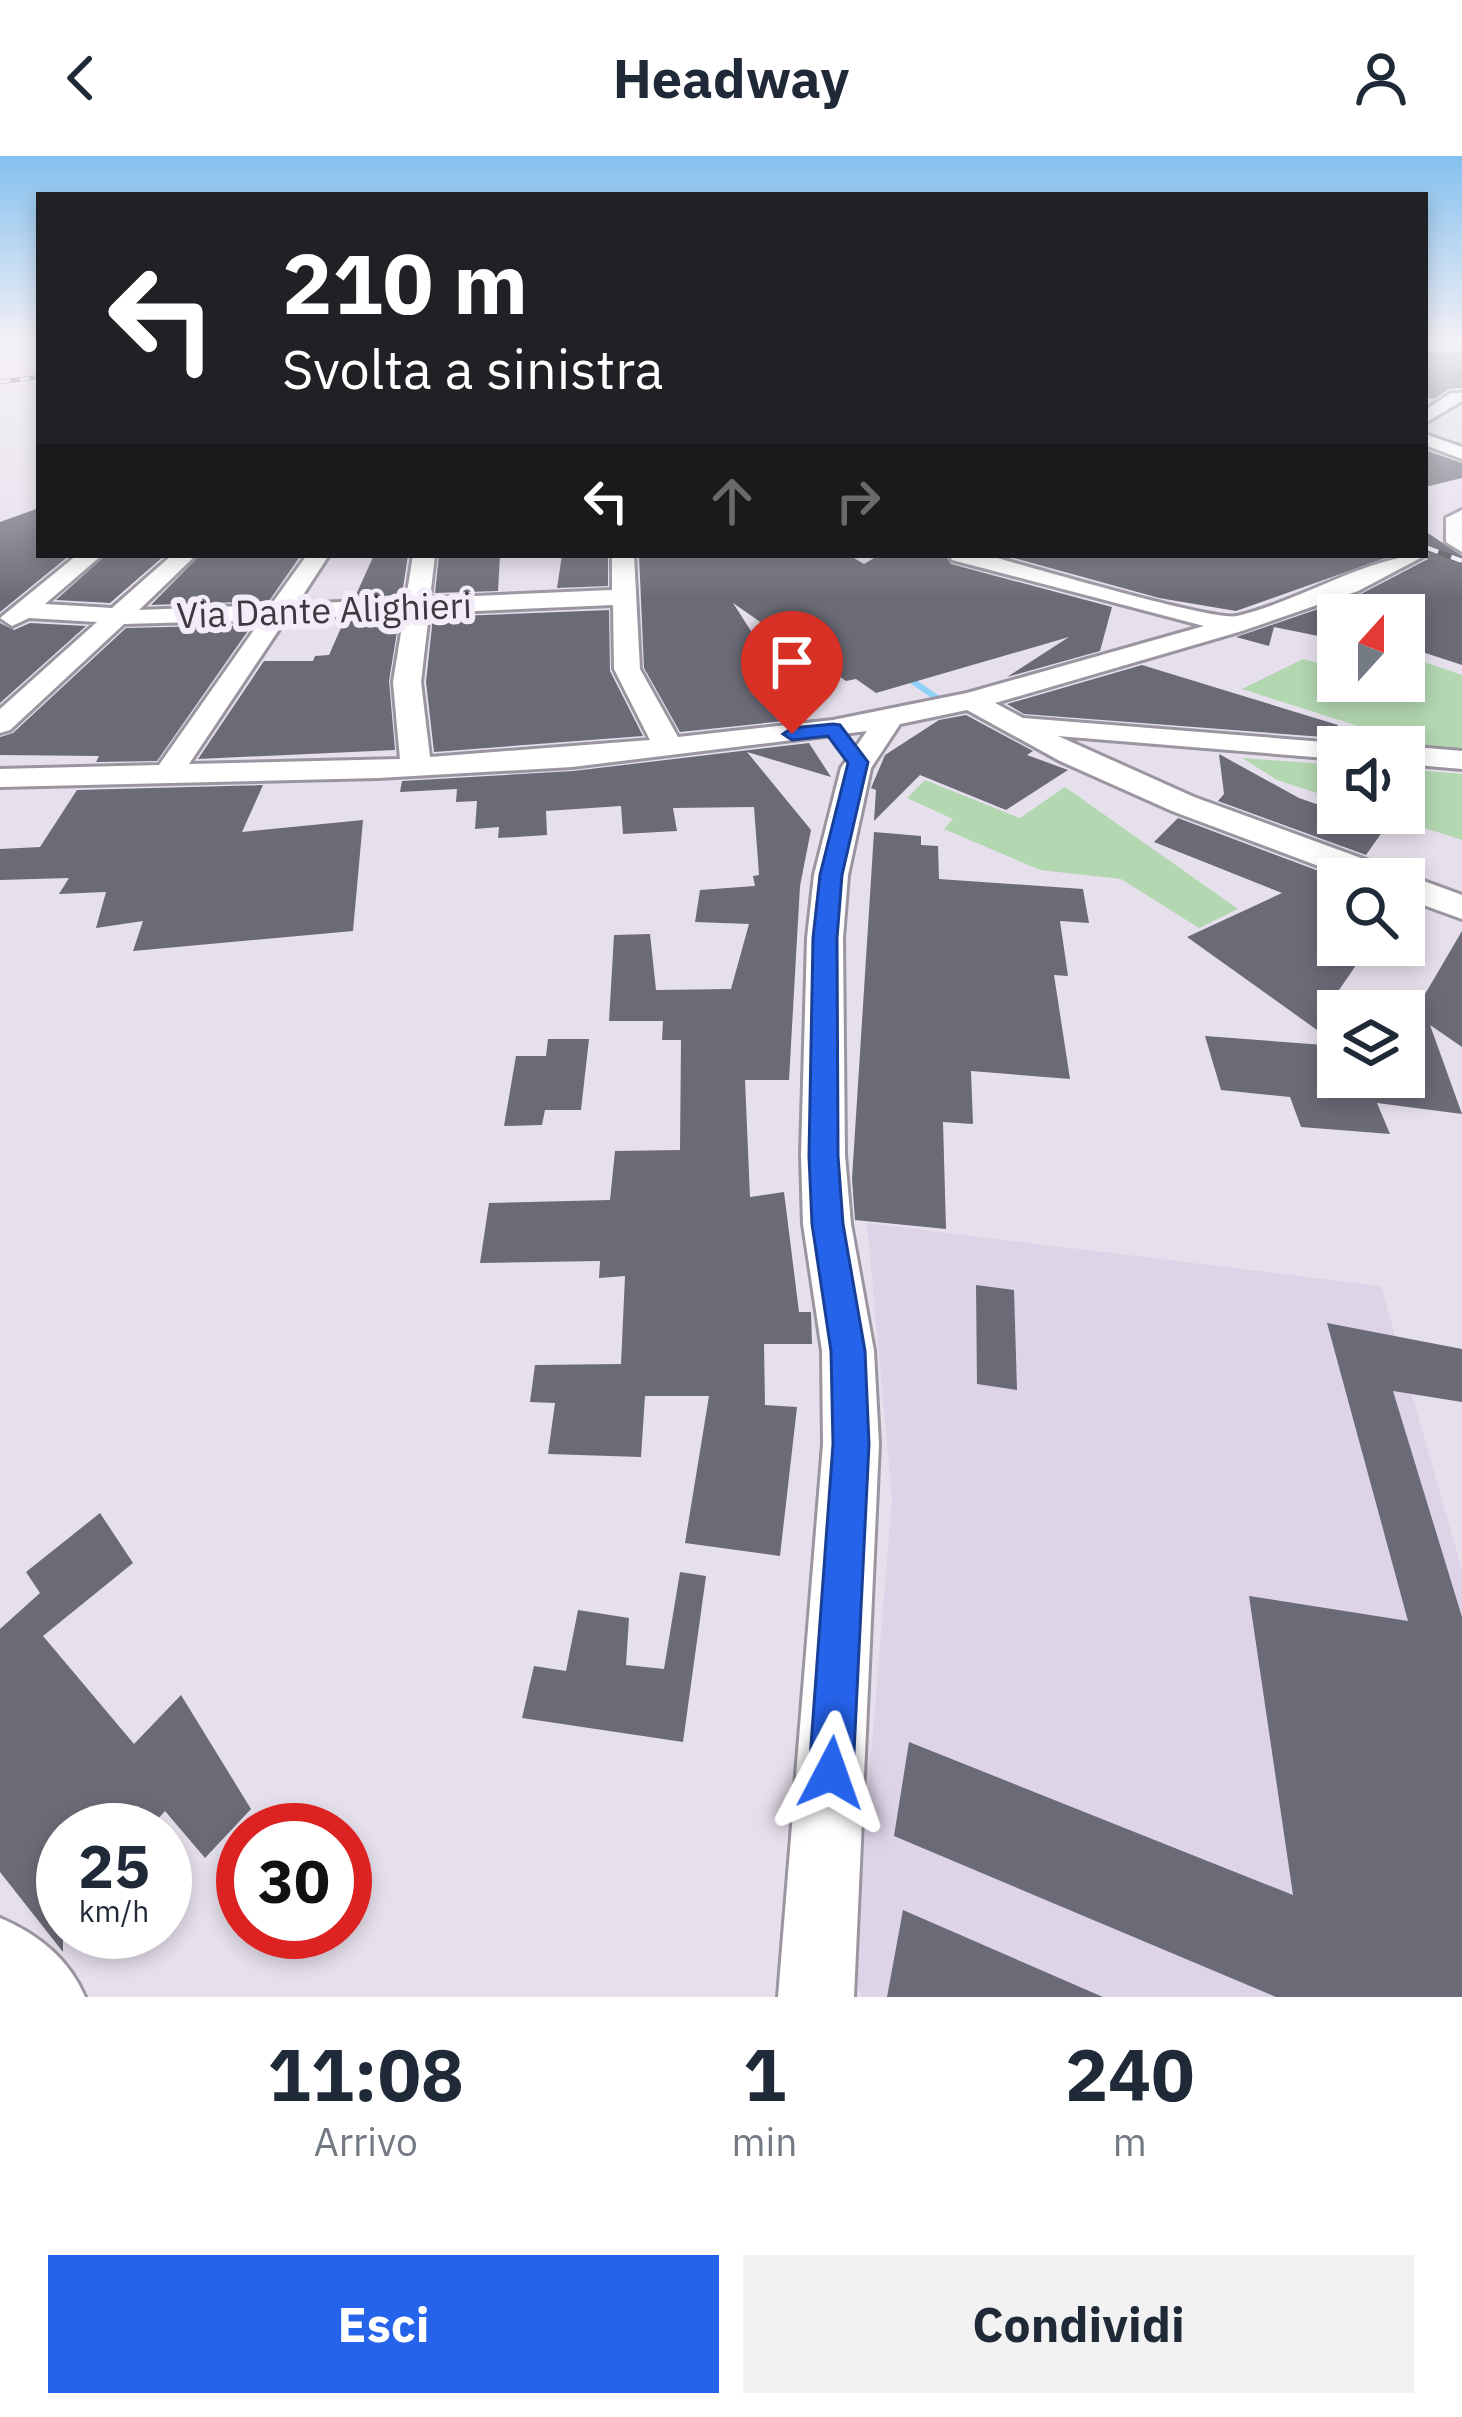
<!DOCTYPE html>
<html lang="it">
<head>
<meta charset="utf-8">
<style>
  :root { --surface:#fff; --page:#f2f2f3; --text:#1f2937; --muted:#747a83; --accent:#2563eb }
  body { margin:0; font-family:"IBM Plex Sans",sans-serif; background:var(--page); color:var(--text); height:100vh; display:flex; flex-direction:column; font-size:45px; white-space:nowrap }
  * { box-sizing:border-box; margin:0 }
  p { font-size:39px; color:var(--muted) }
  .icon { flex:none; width:66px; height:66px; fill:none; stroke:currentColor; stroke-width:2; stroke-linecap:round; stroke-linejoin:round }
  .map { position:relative; height:1841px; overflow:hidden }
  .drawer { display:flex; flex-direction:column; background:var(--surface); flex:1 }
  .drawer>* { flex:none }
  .hud { position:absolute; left:36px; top:36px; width:1392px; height:366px; border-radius:0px; box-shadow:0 6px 18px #0003; background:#202124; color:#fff; overflow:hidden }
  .needle { width:78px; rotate:21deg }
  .buttons { position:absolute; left:1317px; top:438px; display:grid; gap:24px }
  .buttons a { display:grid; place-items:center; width:108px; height:108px; border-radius:0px; background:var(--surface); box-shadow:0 6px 18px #0003; font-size:60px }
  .speed { position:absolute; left:36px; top:1647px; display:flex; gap:24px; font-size:60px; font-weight:700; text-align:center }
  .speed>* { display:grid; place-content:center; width:156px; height:156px; border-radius:50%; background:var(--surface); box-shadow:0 6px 18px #0003; line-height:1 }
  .speed small { font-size:30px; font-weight:400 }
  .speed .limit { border:18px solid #d22; background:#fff; color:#111 }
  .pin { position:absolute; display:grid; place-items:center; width:102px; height:102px; color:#fff; margin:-123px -51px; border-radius:50% 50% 50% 0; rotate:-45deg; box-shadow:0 0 12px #0007 }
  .pin .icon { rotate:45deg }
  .me { position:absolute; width:132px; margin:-66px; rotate:4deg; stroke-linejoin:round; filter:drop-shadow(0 0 9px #0008) }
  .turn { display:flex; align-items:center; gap:42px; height:252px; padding:0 48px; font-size:54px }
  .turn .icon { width:156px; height:156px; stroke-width:2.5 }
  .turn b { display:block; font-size:84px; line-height:102px }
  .lanes { display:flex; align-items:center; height:114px; padding:0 48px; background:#0003; justify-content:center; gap:60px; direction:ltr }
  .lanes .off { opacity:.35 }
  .eta { display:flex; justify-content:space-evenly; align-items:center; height:204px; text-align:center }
  .eta b { font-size:72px; font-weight:800; line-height:84px }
  .button { display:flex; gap:24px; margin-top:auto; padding:24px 48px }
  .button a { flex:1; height:138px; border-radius:0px; background:var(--accent); color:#fff; font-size:48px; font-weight:800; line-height:138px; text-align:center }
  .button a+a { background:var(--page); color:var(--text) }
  header { display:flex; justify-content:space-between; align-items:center; height:156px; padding:0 48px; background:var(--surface); font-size:54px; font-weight:800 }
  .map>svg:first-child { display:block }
  .built { fill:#ded4e7 }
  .green { fill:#b3d7b1 }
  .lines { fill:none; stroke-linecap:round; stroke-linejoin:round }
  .stream { stroke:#8ed1f7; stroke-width:6 }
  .building { fill:#6a6b76 }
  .minor-casing { stroke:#9b95a0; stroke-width:6 }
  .minor { fill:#fff; fill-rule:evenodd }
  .rail-far1-casing { stroke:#59575d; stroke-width:4.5 }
  .rail-casing { stroke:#59575d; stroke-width:6 }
  .rail-far1 { stroke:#f3edf9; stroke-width:3; stroke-dasharray:10; stroke-linecap:butt }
  .rail { stroke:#f3edf9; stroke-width:4.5; stroke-dasharray:14; stroke-linecap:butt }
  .route { fill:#2563eb; stroke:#184099; stroke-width:3 }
  .labels { text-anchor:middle; stroke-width:12; stroke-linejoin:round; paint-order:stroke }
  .far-street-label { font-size:36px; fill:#3c3a3f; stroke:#f3edf9 }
</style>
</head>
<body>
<header><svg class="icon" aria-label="back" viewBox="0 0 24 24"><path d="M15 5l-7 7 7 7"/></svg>Headway<svg class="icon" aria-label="person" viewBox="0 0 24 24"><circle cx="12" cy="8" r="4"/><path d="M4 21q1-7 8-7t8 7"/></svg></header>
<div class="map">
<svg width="1462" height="1841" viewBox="0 0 1462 1841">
  <rect width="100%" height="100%" fill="#e6e0ec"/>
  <path class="built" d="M 867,1067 L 1381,1130 L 1462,1414 L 1462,1841 L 862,1841 L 853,1823 L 892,1342 Z"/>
  <path class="green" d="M 1404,499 L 1462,519 L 1462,595 L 1368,588 L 1358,570 L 1242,533 L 1303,503 L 1338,512 L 1338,525 L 1404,525 Z
    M 1242,602 L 1338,609 L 1338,644 L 1277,624 Z
    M 1404,613 L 1462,618 L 1462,684 L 1378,657 L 1404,657 Z
    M 925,624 L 1020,662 L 1065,631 L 1238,753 L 1199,772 L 1121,723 L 1040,714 L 944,673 L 953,663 L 907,642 Z"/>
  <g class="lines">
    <path class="stream" d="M 905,520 L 937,542"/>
  </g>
  <path class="building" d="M 1425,196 L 1462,196 L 1462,232 L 1449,233 L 1434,243 L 1425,241 Z
    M 1425,294 L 1462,307 L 1462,322 L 1425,331 Z
    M 39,352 L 39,399 L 70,399 L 0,456 L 0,366 Z
    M 1425,375 L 1462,400 L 1462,509 L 1404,490 L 1404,459 L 1338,459 L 1338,484 L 1274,471 L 1269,490 L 1236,481 L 1359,439 L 1428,403 Z
    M 106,399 L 165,399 L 110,447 L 56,444 Z
    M 200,399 L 301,399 L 269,445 L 151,449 Z
    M 374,399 L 408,399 L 402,439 L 355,441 Z
    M 439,399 L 500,399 L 498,435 L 435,437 Z
    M 562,399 L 608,399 L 608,430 L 557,432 Z
    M 639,399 L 849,399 L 864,408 L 879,399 L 945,399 L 951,408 L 1112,451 L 1100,495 L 1007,521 L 1069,481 L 876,537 L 856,523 L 846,525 L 733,447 L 787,531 L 782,531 L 794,550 L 786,551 L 794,564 L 680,576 L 644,512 Z
    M 1003,399 L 1394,399 L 1236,455 L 1159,442 Z
    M 609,454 L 610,515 L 643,580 L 434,596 L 426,526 L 433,461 Z
    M 399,463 L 389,525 L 395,594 L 198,603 L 264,505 L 313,505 L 315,500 L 329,499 L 344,465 Z
    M 0,467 L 14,474 L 30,467 L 86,470 L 0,547 Z
    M 252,469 L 157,605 L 96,606 L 99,600 L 0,599 L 0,581 L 13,577 L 126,472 Z
    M 1142,509 L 1338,569 L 1336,582 L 1024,558 L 1007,548 Z
    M 966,559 L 1033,595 L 1027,599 L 1068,614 L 1006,654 L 920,619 L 874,665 L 876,634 L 871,632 L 885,599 L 939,564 Z
    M 809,587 L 831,621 L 747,596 L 811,674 L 800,730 L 789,924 L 745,924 L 750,1041 L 784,1036 L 799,1156 L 811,1156 L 812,1188 L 764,1188 L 765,1249 L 797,1251 L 780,1400 L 685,1387 L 709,1240 L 645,1240 L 641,1301 L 548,1298 L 555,1247 L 530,1246 L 535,1209 L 621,1208 L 625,1120 L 599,1122 L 600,1105 L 480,1107 L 489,1047 L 610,1044 L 615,995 L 680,994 L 681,884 L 662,884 L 663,865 L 609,865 L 614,779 L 650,778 L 656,834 L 731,833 L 749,768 L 695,766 L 700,734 L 755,730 L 753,720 L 759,719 L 754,651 L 673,652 L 677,675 L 623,678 L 621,650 L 546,655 L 547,679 L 498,682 L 499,671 L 475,673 L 477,645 L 456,646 L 457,633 L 400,636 L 402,625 L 573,615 Z
    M 1219,598 L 1299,642 L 1385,672 L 1366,699 L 1218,645 L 1224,638 Z
    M 263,629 L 242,676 L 363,664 L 353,775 L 133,795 L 143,765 L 96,772 L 106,736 L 59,738 L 69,722 L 0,724 L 0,693 L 40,691 L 77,634 Z
    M 1178,662 L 1340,723 L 1338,789 L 1370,789 L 1339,834 L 1370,855 L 1338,855 L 1338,889 L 1187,781 L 1282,737 L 1154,686 Z
    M 874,676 L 921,680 L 921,689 L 938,690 L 939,723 L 1083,733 L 1089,767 L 1060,765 L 1068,820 L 1054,819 L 1070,923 L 971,915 L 973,968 L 943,966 L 946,1073 L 855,1064 L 852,1023 Z
    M 1462,775 L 1462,891 L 1430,869 L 1462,958 L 1377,947 L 1390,978 L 1301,971 L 1290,941 L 1221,934 L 1205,880 L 1338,890 L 1338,921 L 1404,921 L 1404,874 Z
    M 548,883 L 589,883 L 581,954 L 545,954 L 542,969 L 504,970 L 516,900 L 546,900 Z
    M 976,1129 L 1014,1134 L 1017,1234 L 977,1228 Z
    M 1327,1167 L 1462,1193 L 1462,1246 L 1393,1235 L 1462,1461 L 1462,1841 L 1276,1841 L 894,1680 L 909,1586 L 1293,1739 L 1249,1440 L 1408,1465 Z
    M 100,1357 L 133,1407 L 43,1480 L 134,1588 L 181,1539 L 251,1653 L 205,1702 L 165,1655 L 148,1674 L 63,1674 L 63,1796 L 0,1716 L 0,1473 L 40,1437 L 26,1416 Z
    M 680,1416 L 706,1420 L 683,1586 L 522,1562 L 534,1510 L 566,1515 L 578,1454 L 629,1462 L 626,1509 L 664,1513 Z
    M 903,1754 L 1103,1841 L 887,1841 Z"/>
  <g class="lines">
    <g class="minor-casing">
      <path id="minor" d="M 1425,186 L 1462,186 L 1462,192 L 1425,191 Z
        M 1451,237 L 1462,237 L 1462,245 L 1425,267 L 1425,254 Z
        M 1425,278 L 1462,291 L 1462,303 L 1425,289 Z
        M 1462,354 L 1462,396 L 1446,386 L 1446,362 Z
        M 77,399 L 102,399 L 45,448 L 112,452 L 172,399 L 196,399 L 139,454 L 271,449 L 307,399 L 329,399 L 297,448 L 406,443 L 413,399 L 435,399 L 430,442 L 612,434 L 612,399 L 634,399 L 640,513 L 678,581 L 833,564 L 967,537 L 1204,470 L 952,404 L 949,399 L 986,399 C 1024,409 1214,466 1237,460 C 1298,446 1371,399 1426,399 L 1358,435 L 1242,475 L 995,547 L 1023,562 L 1349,588 L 1351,591 L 1338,591 L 1338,603 L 1058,580 L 1194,641 L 1462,739 L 1462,763 L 1404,742 L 1404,723 L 1353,723 L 1172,655 L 1060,605 L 967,554 L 900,568 L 871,612 L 848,719 L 843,782 L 845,999 L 851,1068 L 874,1195 L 879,1288 L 854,1841 L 778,1841 L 823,1288 L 822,1195 L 803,1068 L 801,999 L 807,782 L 814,719 L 841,612 L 867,575 L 572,611 L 378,622 L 0,631 L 0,613 L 159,609 L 261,464 L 124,468 L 10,574 L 0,577 L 0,553 L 97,466 L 29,462 L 12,470 L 0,462 ZM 613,449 L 614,513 L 650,584 L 430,601 L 421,526 L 429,457 ZM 404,458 L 393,526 L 400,603 L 189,608 L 286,463 Z
        M 1404,590 L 1462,595 L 1462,613 L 1404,608 L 1404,591 L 1400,591 Z
        M 0,1762 C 38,1778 69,1803 85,1841 L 0,1841 Z"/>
    </g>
    <use href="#minor" class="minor"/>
    <g class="rail-far1-casing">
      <path id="rail-far1" d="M 0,226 L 39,221"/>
    </g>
    <g class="rail-casing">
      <path id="rail" d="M 1425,391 L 1462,405"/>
    </g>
    <use href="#rail-far1" class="rail-far1"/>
    <use href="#rail" class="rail"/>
  </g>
  <linearGradient id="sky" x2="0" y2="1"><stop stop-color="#84c0ee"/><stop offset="0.42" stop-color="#f4f1f6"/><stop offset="1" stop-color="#f4f1f6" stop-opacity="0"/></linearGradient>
  <rect width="1462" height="444" fill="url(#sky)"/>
  <path class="route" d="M 833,568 L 840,569 L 868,606 L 842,719 L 837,782 L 838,1000 L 843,1068 L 865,1195 L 869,1288 L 853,1617 L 847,1632 L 831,1639 L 815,1632 L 809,1617 L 833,1288 L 831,1195 L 812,1068 L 809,1000 L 813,782 L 820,719 L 848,607 L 828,580 L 792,584 L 783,578 L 792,572 Z"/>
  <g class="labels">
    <g class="far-street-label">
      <text transform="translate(324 454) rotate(-2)" y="13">Via Dante Alighieri</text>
    </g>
  </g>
</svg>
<div class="buttons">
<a><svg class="needle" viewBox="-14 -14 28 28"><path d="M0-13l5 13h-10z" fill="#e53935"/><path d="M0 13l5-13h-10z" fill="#747a83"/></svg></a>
<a><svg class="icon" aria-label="sound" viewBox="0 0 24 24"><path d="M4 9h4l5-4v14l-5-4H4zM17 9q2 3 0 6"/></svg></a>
<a><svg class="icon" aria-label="search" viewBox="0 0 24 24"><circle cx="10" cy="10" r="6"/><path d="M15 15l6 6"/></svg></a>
<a><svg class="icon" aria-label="layers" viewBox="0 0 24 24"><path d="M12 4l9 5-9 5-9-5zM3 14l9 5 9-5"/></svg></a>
</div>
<div class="speed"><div>25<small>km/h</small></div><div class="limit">30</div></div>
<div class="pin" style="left:792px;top:578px;background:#d93025"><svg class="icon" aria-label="arrive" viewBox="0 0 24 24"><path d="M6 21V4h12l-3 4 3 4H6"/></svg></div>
<svg class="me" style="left:831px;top:1617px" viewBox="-20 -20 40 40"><path d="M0-17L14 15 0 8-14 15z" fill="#2563eb" stroke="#fff" stroke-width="4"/></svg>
<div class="hud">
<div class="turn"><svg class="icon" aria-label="left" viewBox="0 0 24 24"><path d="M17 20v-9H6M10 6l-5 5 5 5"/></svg><div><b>210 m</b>Svolta a sinistra</div></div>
<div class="lanes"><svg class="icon" aria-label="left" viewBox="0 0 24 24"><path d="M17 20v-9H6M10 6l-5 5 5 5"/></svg><svg class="icon off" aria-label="ahead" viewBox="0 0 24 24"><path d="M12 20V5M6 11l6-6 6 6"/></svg><svg class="icon off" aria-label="right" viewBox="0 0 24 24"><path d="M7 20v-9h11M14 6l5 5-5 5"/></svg></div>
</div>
</div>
<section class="drawer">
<div class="eta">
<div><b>11:08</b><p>Arrivo</p></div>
<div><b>1</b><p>min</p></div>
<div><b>240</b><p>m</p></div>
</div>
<div class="button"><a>Esci</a><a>Condividi</a></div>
</section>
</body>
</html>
